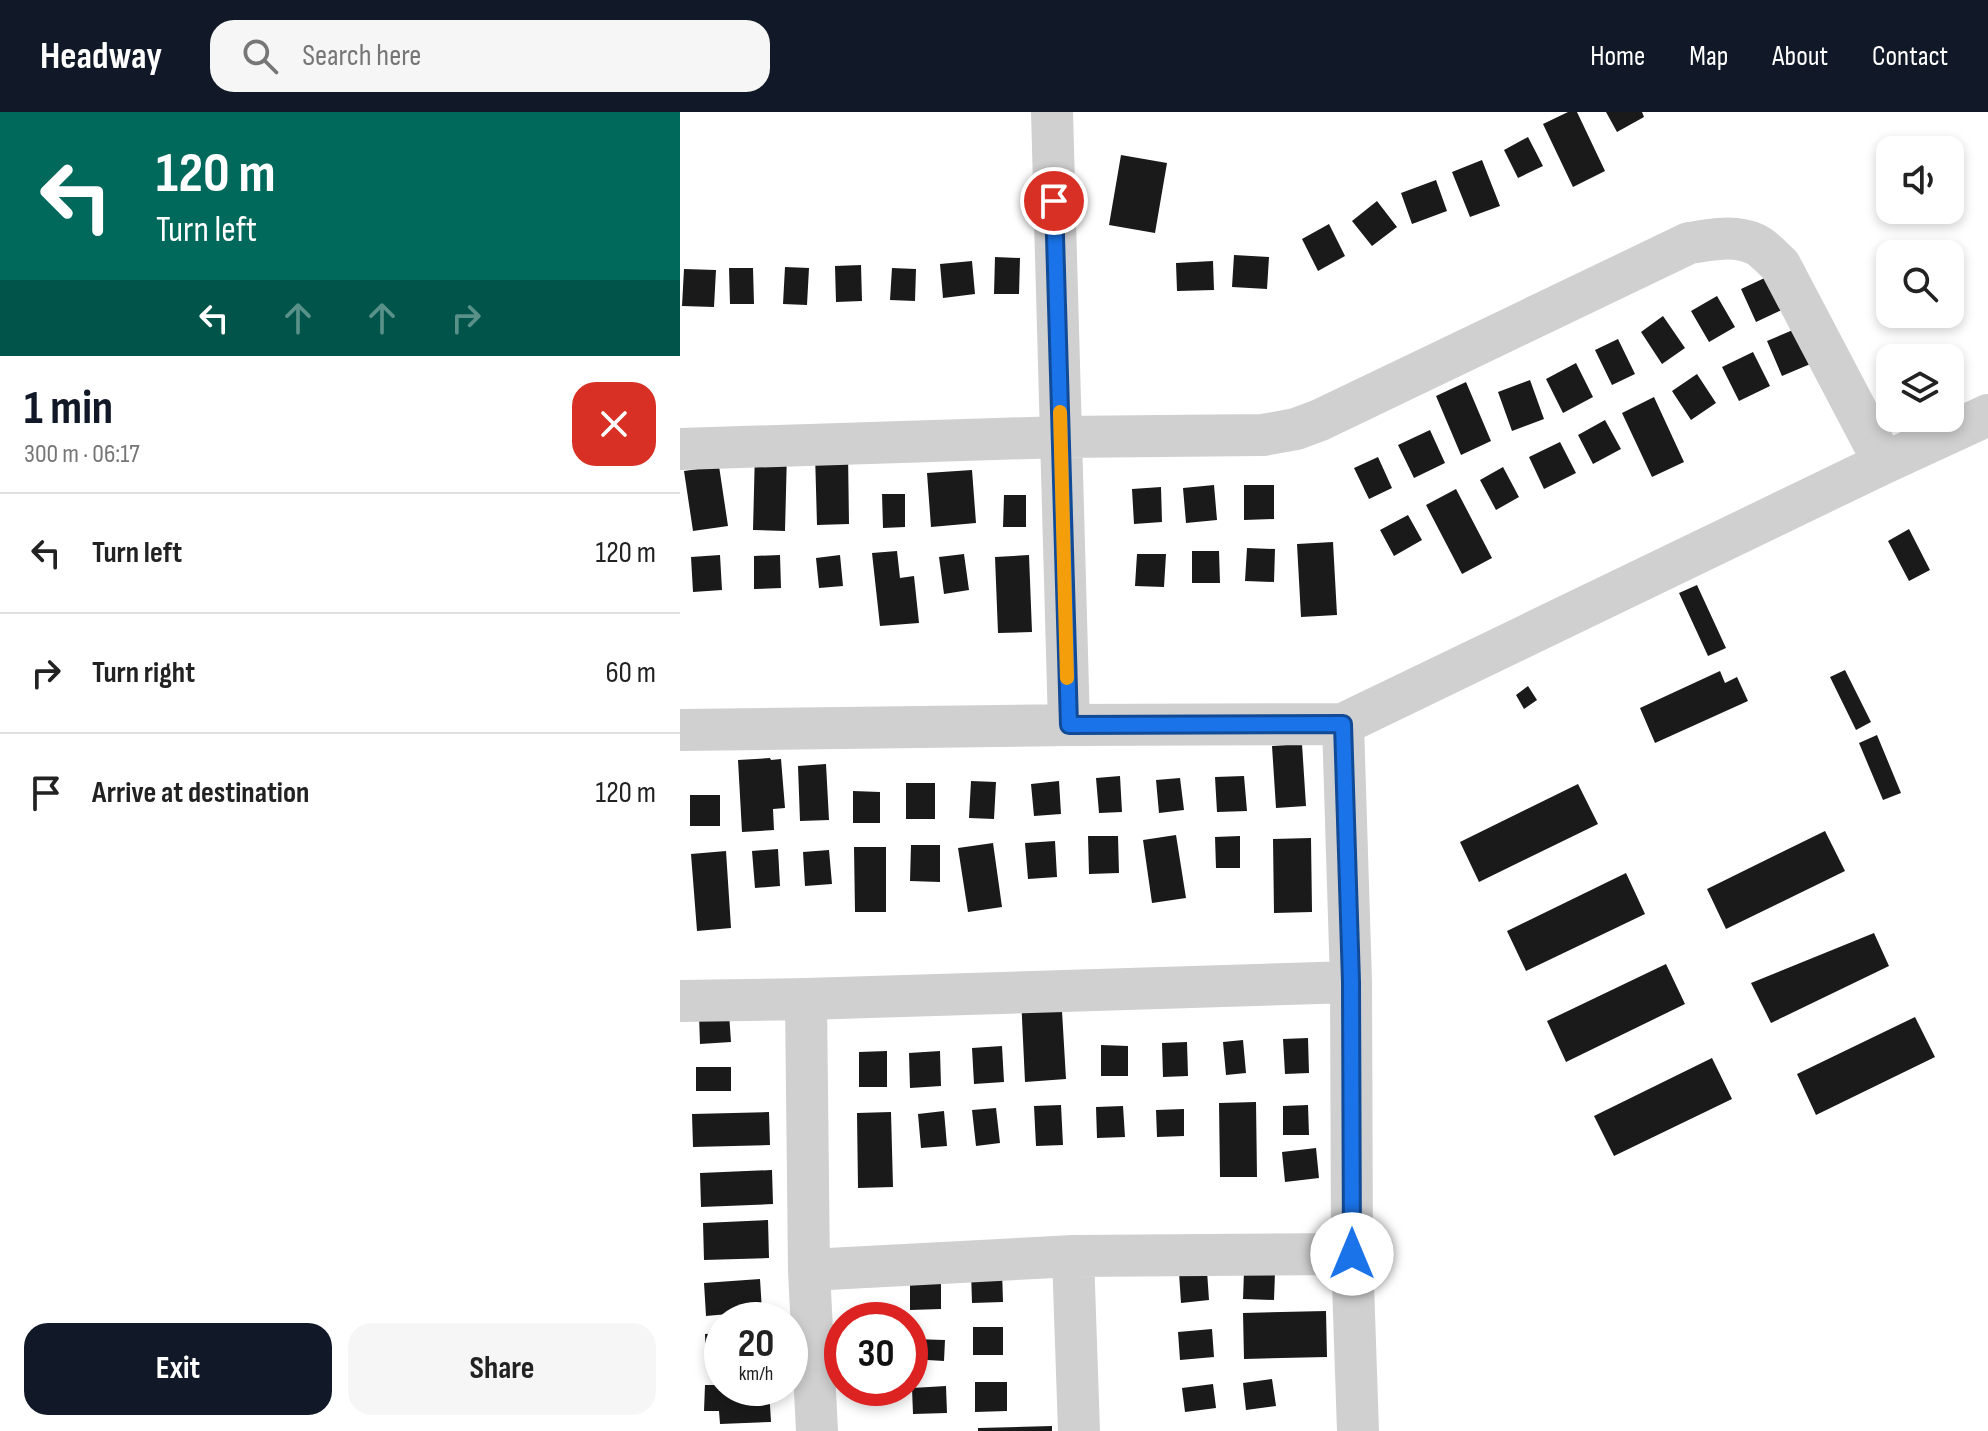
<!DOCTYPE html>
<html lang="en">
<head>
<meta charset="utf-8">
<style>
  :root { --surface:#fff; --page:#f6f6f6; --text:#222; --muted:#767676; --line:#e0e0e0; --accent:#111827 }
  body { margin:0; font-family:"Sofia Sans Condensed",sans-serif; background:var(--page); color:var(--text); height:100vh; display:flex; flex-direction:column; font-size:30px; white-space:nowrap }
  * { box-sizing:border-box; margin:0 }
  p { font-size:26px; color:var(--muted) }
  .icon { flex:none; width:44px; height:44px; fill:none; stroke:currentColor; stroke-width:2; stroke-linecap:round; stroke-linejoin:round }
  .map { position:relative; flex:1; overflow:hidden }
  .details { display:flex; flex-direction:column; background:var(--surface); width:680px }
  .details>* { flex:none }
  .hud { background:#00695c; color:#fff; overflow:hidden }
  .controls { position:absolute; left:1196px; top:24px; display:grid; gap:16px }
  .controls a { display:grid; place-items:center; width:88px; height:88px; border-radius:16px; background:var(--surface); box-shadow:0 4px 12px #0003; font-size:40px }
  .speed { position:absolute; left:24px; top:1190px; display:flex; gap:16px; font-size:40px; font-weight:700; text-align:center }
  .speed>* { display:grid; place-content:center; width:104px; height:104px; border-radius:50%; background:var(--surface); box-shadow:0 4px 12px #0003; line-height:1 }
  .speed small { font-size:20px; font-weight:400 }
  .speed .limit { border:12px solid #d22; background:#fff; color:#111 }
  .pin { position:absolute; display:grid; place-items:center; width:68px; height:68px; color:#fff; margin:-34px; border:4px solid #fff; border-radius:50%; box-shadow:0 2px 8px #0007 }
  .me { position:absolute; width:88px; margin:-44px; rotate:0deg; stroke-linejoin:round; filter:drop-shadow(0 0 6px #0008) }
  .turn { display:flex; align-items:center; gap:28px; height:168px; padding:0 24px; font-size:36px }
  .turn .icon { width:104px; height:104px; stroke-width:2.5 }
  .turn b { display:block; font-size:56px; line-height:68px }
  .lanes { display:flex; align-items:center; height:76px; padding:0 24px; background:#0003; justify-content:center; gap:40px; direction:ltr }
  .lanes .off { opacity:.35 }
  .round { display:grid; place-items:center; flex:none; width:84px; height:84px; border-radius:24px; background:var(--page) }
  .headline { display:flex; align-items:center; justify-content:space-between; height:136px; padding:0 24px }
  h1 { font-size:48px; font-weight:700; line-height:60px; color:var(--accent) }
  .cta { display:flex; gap:16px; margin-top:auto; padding:16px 24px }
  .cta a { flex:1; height:92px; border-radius:24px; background:var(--accent); color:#fff; font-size:32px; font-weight:700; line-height:92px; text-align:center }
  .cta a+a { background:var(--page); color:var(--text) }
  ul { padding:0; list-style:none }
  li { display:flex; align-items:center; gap:24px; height:120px; padding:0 24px; border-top:2px solid var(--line) }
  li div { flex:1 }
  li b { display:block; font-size:30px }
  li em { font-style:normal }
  header { display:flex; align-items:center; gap:48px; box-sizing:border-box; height:112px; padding:0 40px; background:var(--accent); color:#fff }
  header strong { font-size:38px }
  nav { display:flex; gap:44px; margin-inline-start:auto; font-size:28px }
  .search { width:560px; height:72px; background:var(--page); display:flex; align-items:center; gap:20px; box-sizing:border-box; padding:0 28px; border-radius:24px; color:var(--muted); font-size:30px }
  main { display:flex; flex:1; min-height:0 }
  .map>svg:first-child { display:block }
  .building { fill:#1a1a1a }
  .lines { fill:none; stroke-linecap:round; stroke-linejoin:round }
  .minor { stroke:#d0d0d0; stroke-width:42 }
  .route-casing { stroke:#114b97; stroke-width:20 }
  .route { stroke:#1a73e8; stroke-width:14 }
  .slow { stroke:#f59e0b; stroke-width:14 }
</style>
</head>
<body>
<header>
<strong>Headway</strong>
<div class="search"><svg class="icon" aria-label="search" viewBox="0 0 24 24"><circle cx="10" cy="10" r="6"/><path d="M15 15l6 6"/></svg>Search here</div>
<nav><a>Home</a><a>Map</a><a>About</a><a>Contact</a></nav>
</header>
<main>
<section class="details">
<div class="hud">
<div class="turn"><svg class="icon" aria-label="left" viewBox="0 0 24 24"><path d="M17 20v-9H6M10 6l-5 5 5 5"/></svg><div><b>120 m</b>Turn left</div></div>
<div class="lanes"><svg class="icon" aria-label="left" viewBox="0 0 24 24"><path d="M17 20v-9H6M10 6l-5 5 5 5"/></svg><svg class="icon off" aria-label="ahead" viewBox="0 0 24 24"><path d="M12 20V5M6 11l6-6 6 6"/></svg><svg class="icon off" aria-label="ahead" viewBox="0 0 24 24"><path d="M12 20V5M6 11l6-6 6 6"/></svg><svg class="icon off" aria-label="right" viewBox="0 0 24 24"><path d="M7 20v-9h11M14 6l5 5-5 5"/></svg></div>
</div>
<div class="headline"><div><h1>1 min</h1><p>300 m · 06:17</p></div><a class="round" style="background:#d93025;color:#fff"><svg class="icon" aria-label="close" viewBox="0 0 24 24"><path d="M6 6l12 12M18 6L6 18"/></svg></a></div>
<ul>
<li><svg class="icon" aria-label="left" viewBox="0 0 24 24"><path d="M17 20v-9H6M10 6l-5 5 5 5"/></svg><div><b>Turn left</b></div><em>120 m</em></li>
<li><svg class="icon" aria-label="right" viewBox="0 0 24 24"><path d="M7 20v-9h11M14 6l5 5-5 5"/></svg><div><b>Turn right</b></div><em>60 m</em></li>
<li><svg class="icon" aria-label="arrive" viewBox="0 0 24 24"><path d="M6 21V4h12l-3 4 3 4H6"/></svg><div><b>Arrive at destination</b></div><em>120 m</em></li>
</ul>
<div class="cta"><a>Exit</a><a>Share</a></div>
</section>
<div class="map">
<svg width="1308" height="1319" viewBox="0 0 1308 1319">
  <rect width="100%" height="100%" fill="#fff"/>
  <path class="building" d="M 888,0 L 897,0 L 925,59 L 893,75 L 863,12 Z
    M 926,0 L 962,0 L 964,5 L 937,20 Z
    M 848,25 L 863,54 L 838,66 L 824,38 Z
    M 441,43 L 487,51 L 475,121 L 429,113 Z
    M 802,48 L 820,94 L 790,105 L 772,60 Z
    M 756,68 L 767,99 L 732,112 L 721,81 Z
    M 697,89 L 717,115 L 692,134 L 672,109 Z
    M 649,112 L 665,144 L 638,159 L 622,127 Z
    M 554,143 L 589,145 L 587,177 L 552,175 Z
    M 315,145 L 340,146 L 339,182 L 314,182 Z
    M 292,149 L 295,182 L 263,186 L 260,152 Z
    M 533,149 L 534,178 L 497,179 L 496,151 Z
    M 181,153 L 182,189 L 156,190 L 155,154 Z
    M 105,155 L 129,156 L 127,193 L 103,192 Z
    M 49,156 L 73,156 L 74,192 L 50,192 Z
    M 212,156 L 236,157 L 235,189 L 210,188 Z
    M 4,157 L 36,158 L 34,195 L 2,194 Z
    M 1091,163 L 1106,196 L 1076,210 L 1061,177 Z
    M 1037,184 L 1055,215 L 1029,230 L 1011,199 Z
    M 983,204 L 1005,236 L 982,252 L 961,220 Z
    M 1120,215 L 1135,250 L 1102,264 L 1087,229 Z
    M 938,227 L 955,262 L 932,273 L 915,238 Z
    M 1073,240 L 1090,274 L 1059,289 L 1042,255 Z
    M 896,251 L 913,285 L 883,301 L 866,267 Z
    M 1017,262 L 1036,291 L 1011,308 L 992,279 Z
    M 850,268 L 864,307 L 832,319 L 818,280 Z
    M 786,270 L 811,329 L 781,343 L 756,284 Z
    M 974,285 L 1004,350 L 972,365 L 942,301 Z
    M 925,308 L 941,337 L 913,352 L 898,323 Z
    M 750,318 L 765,351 L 734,366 L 718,333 Z
    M 880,330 L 896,361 L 864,377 L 849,345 Z
    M 75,339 L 107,340 L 105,419 L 73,418 Z
    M 168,340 L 169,412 L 137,413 L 135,341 Z
    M 698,345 L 712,376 L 689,387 L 674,356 Z
    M 39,354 L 48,414 L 13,419 L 4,359 Z
    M 823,355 L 839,385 L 816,398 L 800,368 Z
    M 292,358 L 296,411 L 251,415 L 247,361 Z
    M 534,373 L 537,408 L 506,411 L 503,376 Z
    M 564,373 L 594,373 L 594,407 L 564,408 Z
    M 481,375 L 482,410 L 454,412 L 452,377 Z
    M 776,377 L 812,446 L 782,462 L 746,393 Z
    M 202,382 L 225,382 L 225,415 L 203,416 Z
    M 324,383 L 346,383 L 346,415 L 323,415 Z
    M 728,403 L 742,428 L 714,444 L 700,418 Z
    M 1229,417 L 1250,458 L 1229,469 L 1208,429 Z
    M 653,430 L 657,503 L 621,505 L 617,432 Z
    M 567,436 L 595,437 L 594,470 L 565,469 Z
    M 217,439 L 220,466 L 234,464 L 239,511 L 200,514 L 192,441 Z
    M 512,439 L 539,439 L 540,471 L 512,471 Z
    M 284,442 L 289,478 L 264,482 L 259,445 Z
    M 457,442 L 486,442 L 484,475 L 455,474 Z
    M 40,443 L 42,478 L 13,480 L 11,445 Z
    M 100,443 L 101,476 L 74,477 L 74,444 Z
    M 160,443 L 163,474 L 139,476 L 136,446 Z
    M 349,443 L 352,520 L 318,521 L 315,445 Z
    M 1017,473 L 1046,536 L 1028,544 L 999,481 Z
    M 1165,558 L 1191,610 L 1176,618 L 1150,565 Z
    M 1040,559 L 1045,571 L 1057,565 L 1068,589 L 975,631 L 960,596 Z
    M 848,574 L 857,588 L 844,597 L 836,583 Z
    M 1197,623 L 1221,681 L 1203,688 L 1179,631 Z
    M 622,632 L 626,694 L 596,696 L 592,634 Z
    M 90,646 L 91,648 L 101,647 L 105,696 L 93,697 L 94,718 L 62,720 L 58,648 Z
    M 146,652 L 149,708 L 120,709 L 118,654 Z
    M 440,664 L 442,700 L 419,701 L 416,666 Z
    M 564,664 L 567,699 L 537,700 L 535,665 Z
    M 500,666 L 504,698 L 479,701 L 476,668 Z
    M 291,669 L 316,670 L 314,707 L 289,706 Z
    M 379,669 L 381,702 L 354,704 L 351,672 Z
    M 226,671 L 255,671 L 255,707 L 226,707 Z
    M 898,672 L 918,712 L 799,770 L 780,730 Z
    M 173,679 L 200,680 L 200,711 L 173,711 Z
    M 10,683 L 40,683 L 40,714 L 10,714 Z
    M 1145,719 L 1165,759 L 1046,817 L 1027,777 Z
    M 496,723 L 506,786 L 472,791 L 463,728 Z
    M 408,724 L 438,724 L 439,761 L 409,762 Z
    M 560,724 L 560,756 L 536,756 L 535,725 Z
    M 631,726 L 632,800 L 594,801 L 593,727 Z
    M 375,729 L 377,765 L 348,767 L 345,731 Z
    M 313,731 L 322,795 L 288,800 L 278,736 Z
    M 231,733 L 260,733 L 260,770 L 230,769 Z
    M 174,735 L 206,735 L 206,800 L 175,800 Z
    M 98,737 L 100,774 L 75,776 L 72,739 Z
    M 149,738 L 152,772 L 125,774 L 123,740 Z
    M 46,739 L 51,816 L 17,819 L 11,742 Z
    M 946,761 L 965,802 L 846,859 L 827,819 Z
    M 1194,821 L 1209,854 L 1091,911 L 1071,871 Z
    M 986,852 L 1005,892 L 886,950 L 867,909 Z
    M 381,882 L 386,967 L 345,970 L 341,885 Z
    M 49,901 L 51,930 L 20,932 L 19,903 Z
    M 1235,905 L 1255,945 L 1136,1003 L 1117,962 Z
    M 628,926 L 629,961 L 605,962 L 603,927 Z
    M 563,928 L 566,961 L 546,963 L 543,930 Z
    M 507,930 L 508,964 L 483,965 L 482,931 Z
    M 421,933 L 448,934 L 448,964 L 421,964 Z
    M 322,934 L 324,970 L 294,972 L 292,936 Z
    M 207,939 L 207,975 L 179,975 L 179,940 Z
    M 260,939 L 261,974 L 230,976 L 229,941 Z
    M 1032,946 L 1052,987 L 934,1044 L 914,1004 Z
    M 16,955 L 51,955 L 51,979 L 16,979 Z
    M 576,990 L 577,1065 L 540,1065 L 539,991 Z
    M 381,993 L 383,1033 L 356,1034 L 354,994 Z
    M 628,993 L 629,1023 L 603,1023 L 603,994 Z
    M 443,994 L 445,1025 L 417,1026 L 416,995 Z
    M 316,996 L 320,1031 L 296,1034 L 292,998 Z
    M 504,997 L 504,1024 L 477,1025 L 476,998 Z
    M 264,999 L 267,1034 L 241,1036 L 238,1002 Z
    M 89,1000 L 90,1033 L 13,1035 L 12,1002 Z
    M 211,1000 L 213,1075 L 178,1076 L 177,1001 Z
    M 636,1036 L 639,1066 L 605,1070 L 602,1040 Z
    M 92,1058 L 93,1092 L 21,1095 L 20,1061 Z
    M 88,1108 L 89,1146 L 24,1148 L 23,1111 Z
    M 322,1158 L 323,1190 L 292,1191 L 291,1159 Z
    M 527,1159 L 529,1188 L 501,1191 L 499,1161 Z
    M 564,1159 L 595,1160 L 594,1188 L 563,1187 Z
    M 261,1163 L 261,1197 L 230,1198 L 230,1164 Z
    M 80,1167 L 82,1199 L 26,1204 L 24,1171 Z
    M 646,1199 L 647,1245 L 564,1247 L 563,1201 Z
    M 293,1215 L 323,1215 L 323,1243 L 293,1243 Z
    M 532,1217 L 534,1245 L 500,1248 L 498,1220 Z
    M 42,1221 L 42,1254 L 26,1254 L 25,1222 Z
    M 232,1227 L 265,1228 L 264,1249 L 231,1247 Z
    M 592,1267 L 596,1294 L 566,1298 L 563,1271 Z
    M 38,1268 L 42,1268 L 42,1276 L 89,1276 L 91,1310 L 40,1312 L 39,1299 L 24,1299 L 25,1273 L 38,1273 Z
    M 295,1270 L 327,1270 L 327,1299 L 295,1300 Z
    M 533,1272 L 536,1296 L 505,1300 L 502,1276 Z
    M 266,1274 L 267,1301 L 233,1302 L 232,1276 Z
    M 372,1314 L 372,1319 L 298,1319 L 298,1316 Z"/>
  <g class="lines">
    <path class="minor" d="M 372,0 L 389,613
      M 0,337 L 380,325 L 583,323 L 616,317 L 640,308 L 1009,131 C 1031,128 1054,122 1075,132 C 1084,136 1092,146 1100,153 L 1204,351
      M 663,612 L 671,870 L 672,1142 L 678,1319
      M 0,618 L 389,613 L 663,612 L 1204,351 L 1308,303
      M 126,887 L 129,1158 L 137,1319
      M 0,889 L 126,887 L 671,870
      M 393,1144 L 399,1319
      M 129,1158 L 393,1144 L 672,1142"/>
  </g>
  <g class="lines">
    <g class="route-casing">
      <path id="route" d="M 374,89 L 389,613 L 663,612 L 671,870 L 672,1142"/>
    </g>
    <use href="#route" class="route"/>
    <path class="slow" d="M 380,300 L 387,566"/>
  </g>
</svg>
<div class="controls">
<a><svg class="icon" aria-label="sound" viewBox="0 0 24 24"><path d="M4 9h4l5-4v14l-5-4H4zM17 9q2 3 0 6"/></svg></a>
<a><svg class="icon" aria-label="search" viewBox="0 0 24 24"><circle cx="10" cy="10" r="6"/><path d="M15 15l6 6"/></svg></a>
<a><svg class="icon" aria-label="layers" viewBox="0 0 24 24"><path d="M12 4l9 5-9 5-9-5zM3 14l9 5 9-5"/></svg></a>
</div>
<div class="speed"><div>20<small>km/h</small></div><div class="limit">30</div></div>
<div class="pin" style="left:374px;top:89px;background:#d93025"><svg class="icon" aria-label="arrive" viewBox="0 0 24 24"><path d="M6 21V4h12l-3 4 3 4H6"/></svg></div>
<svg class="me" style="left:672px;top:1142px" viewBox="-20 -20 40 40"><circle r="19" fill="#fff"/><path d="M0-13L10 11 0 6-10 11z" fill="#1a73e8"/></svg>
</div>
</main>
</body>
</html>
